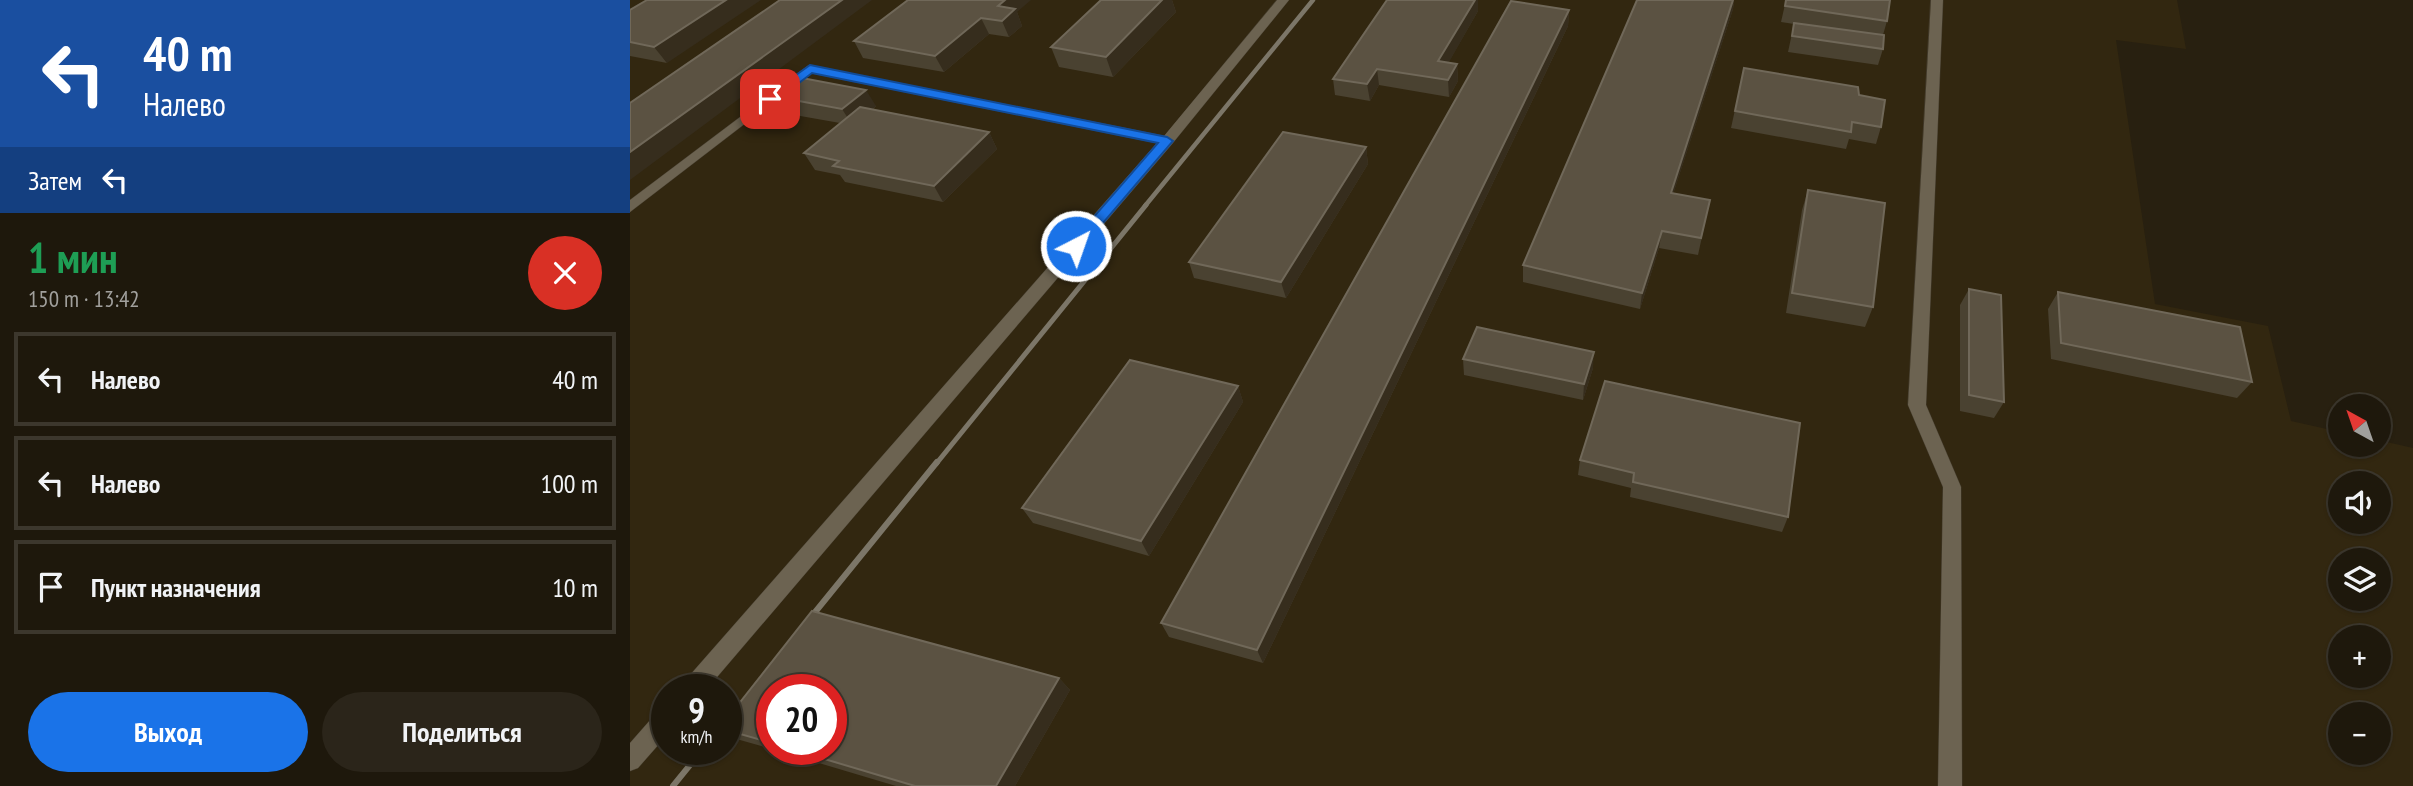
<!DOCTYPE html>
<html lang="ru">
<head>
<meta charset="utf-8">
<style>
  :root { --surface:#1e180c; --page:#2b251a; --text:#f1f3f6; --muted:#a1a09d; --line:#3c372d; --accent:#1a73e8 }
  body { margin:0; font-family:"PT Sans Narrow",sans-serif; background:var(--page); color:var(--text); height:100vh; display:flex; flex-direction:column; font-size:26px; white-space:nowrap }
  * { box-sizing:border-box; margin:0 }
  p { font-size:23px; color:var(--muted) }
  .icon { flex:none; width:38px; height:38px; fill:none; stroke:currentColor; stroke-width:2; stroke-linecap:round; stroke-linejoin:round }
  .map { position:relative; flex:1; overflow:hidden }
  .drawer { display:flex; flex-direction:column; background:var(--surface); width:630px }
  .drawer>* { flex:none }
  .guide { background:#1a4fa0; color:#fff; overflow:hidden }
  .needle { width:46px; rotate:320deg }
  .controls { position:absolute; left:1698px; top:394px; display:grid; gap:14px }
  .controls a { display:grid; place-items:center; width:63px; height:63px; border-radius:50%; background:var(--surface); box-shadow:0 2px 5px #0004,0 0 0 2px var(--line); font-size:35px }
  .speed { position:absolute; left:21px; top:674px; display:flex; gap:14px; font-size:35px; font-weight:700; text-align:center }
  .speed>* { display:grid; place-content:center; width:91px; height:91px; border-radius:50%; background:var(--surface); box-shadow:0 2px 5px #0004,0 0 0 2px var(--line); line-height:1 }
  .speed small { font-size:18px; font-weight:400 }
  .speed .limit { border:10px solid #d22; background:#fff; color:#111 }
  .pin { position:absolute; display:grid; place-items:center; width:60px; height:60px; color:#fff; margin:-30px; border-radius:14px; box-shadow:0 4px 10px #0006 }
  .me { position:absolute; width:77px; margin:-38px; rotate:41deg; stroke-linejoin:round; filter:drop-shadow(0 0 5px #0008) }
  .turn { display:flex; align-items:center; gap:24px; height:147px; padding:0 28px; font-size:32px }
  .turn .icon { width:91px; height:91px; stroke-width:2.5 }
  .turn b { display:block; font-size:49px; line-height:60px }
  .then { display:flex; align-items:center; height:66px; padding:0 28px; background:#0003; gap:14px; font-size:26px }
  .round { display:grid; place-items:center; flex:none; width:74px; height:74px; border-radius:37px; background:var(--page) }
  .head { display:flex; align-items:center; justify-content:space-between; height:119px; padding:0 28px }
  h1 { font-size:42px; font-weight:700; line-height:52px; color:#1e9e55 }
  .cta { display:flex; gap:14px; margin-top:auto; padding:14px 28px }
  .cta a { flex:1; height:80px; border-radius:42px; background:var(--accent); color:#fff; font-size:28px; font-weight:700; line-height:80px; text-align:center }
  .cta a+a { background:var(--page); color:var(--text) }
  ul { padding:0; list-style:none }
  li { display:flex; align-items:center; gap:21px; height:94px; margin:0 14px 10px; padding:0 14px; border:4px solid var(--line); border-radius:0px }
  li div { flex:1 }
  li b { display:block; font-size:26px }
  li em { font-style:normal }
  main { display:flex; flex:1; min-height:0 }
  .map>svg:first-child { display:block }
  .built { fill:#322710; fill-rule:evenodd }
  .lines { fill:none; stroke-linecap:round; stroke-linejoin:round }
  .service-casing { stroke:#423a2b; stroke-width:1 }
  .service { fill:#6c6351; fill-rule:evenodd }
  .rail-far2 { stroke:#7c7668; stroke-width:4.5 }
  .rail-far1 { stroke:#7c7668; stroke-width:5 }
  .rail { stroke:#7c7668; stroke-width:6 }
  .wall { fill:#4a4231 }
  .shaded-wall { fill:#362d1d }
  .building { fill:#5b5242; stroke:#706859; stroke-width:2 }
  .route { fill:#1a73e8; stroke:#114b97; stroke-width:2 }
</style>
</head>
<body>
<main>
<section class="drawer">
<div class="guide">
<div class="turn"><svg class="icon" aria-label="left" viewBox="0 0 24 24"><path d="M17 20v-9H6M10 6l-5 5 5 5"/></svg><div><b>40 m</b>Налево</div></div>
<div class="then">Затем<svg class="icon" aria-label="left" viewBox="0 0 24 24"><path d="M17 20v-9H6M10 6l-5 5 5 5"/></svg></div>
</div>
<div class="head"><div><h1>1 мин</h1><p>150 m · 13:42</p></div><a class="round" style="background:#d93025;color:#fff"><svg class="icon" aria-label="close" viewBox="0 0 24 24"><path d="M6 6l12 12M18 6L6 18"/></svg></a></div>
<ul>
<li><svg class="icon" aria-label="left" viewBox="0 0 24 24"><path d="M17 20v-9H6M10 6l-5 5 5 5"/></svg><div><b>Налево</b></div><em>40 m</em></li>
<li><svg class="icon" aria-label="left" viewBox="0 0 24 24"><path d="M17 20v-9H6M10 6l-5 5 5 5"/></svg><div><b>Налево</b></div><em>100 m</em></li>
<li><svg class="icon" aria-label="arrive" viewBox="0 0 24 24"><path d="M6 21V4h12l-3 4 3 4H6"/></svg><div><b>Пункт назначения</b></div><em>10 m</em></li>
</ul>
<div class="cta"><a>Выход</a><a>Поделиться</a></div>
</section>
<div class="map">
<svg width="1783" height="786" viewBox="0 0 1783 786">
  <rect width="100%" height="100%" fill="#282010"/>
  <path class="built" d="M 0,0 L 1547,0 L 1556,49 L 1486,40 L 1525,304 L 1638,326 L 1661,421 L 1710,432 L 1710,444 L 1748,444 L 1748,440 L 1783,448 L 1783,786 L 0,786 ZM 1710,483 L 1748,483 L 1748,522 L 1710,522 ZM 1710,560 L 1748,560 L 1748,598 L 1710,598 ZM 1710,637 L 1748,637 L 1748,676 L 1710,676 ZM 37,690 L 96,690 L 96,749 L 37,749 ZM 142,690 L 201,690 L 201,749 L 142,749 ZM 1710,714 L 1748,714 L 1748,752 L 1710,752 Z"/>
  <g class="lines">
    <g class="service-casing">
      <path id="service" d="M 647,0 L 659,0 L 542,144 L 76,690 L 50,690 L 53,683 L 527,143 L 181,73 L 0,212 L 0,200 L 179,65 L 534,136 Z
        M 1301,0 L 1313,0 L 1296,405 L 1331,487 L 1332,786 L 1308,786 L 1313,487 L 1278,405 Z
        M 37,707 L 37,735 L 8,768 L 0,771 L 0,743 L 29,710 Z"/>
    </g>
    <use href="#service" class="service"/>
    <path class="rail-far2" d="M 515,206 L 683,0"/>
    <path class="rail-far1" d="M 306,464 L 516,205"/>
    <path class="rail" d="M 173,627 L 307,462
      M 43,786 L 73,749"/>
  </g>
  <path class="wall" d="M 278,0 L 387,12 L 392,26 L 379,37 L 359,34 L 314,72 L 233,58 L 224,41 Z
    M 471,0 L 542,0 L 546,12 L 483,77 L 429,67 L 421,47 Z
    M 757,0 L 848,0 L 848,11 L 818,63 L 827,64 L 828,81 L 819,97 L 749,85 L 740,101 L 705,95 L 703,79 Z
    M 1007,0 L 1104,0 L 1103,9 L 1043,194 L 1080,200 L 1068,255 L 1029,248 L 1010,309 L 893,282 L 893,265 Z
    M 1156,0 L 1257,21 L 1253,35 L 1253,49 L 1248,65 L 1158,52 L 1164,24 L 1151,22 Z
    M 0,10 L 37,63 L 0,56 Z
    M 939,10 L 938,26 L 633,663 L 539,637 L 531,623 Z
    M 1114,68 L 1229,95 L 1251,127 L 1246,144 L 1219,139 L 1216,149 L 1101,128 Z
    M 131,94 L 246,106 L 242,110 L 359,132 L 367,149 L 313,202 L 215,182 L 210,175 L 185,170 L 174,153 L 210,123 L 142,111 Z
    M 736,147 L 738,164 L 656,298 L 564,278 L 559,262 Z
    M 1178,190 L 1243,307 L 1235,327 L 1156,313 L 1172,210 Z
    M 1339,289 L 1374,402 L 1364,418 L 1330,411 L 1330,305 Z
    M 1428,292 L 1622,382 L 1607,398 L 1421,359 L 1418,309 Z
    M 833,359 L 963,368 L 953,400 L 834,375 Z
    M 975,381 L 1158,517 L 1152,532 L 1000,497 L 1001,488 L 948,475 L 950,460 Z
    M 608,386 L 613,402 L 519,556 L 403,523 L 392,508 Z
    M 182,611 L 429,678 L 440,690 L 385,786 L 266,786 L 142,749 L 201,749 L 201,690 L 142,690 L 142,749 L 110,740 L 96,732 L 96,720 Z"/>
  <path class="shaded-wall" d="M 96,0 L 131,0 L 37,63 L 24,47 Z
    M 212,0 L 242,0 L 0,180 L 0,152 Z
    M 375,0 L 401,0 L 387,12 L 392,26 L 379,37 L 372,21 L 368,6 Z
    M 532,0 L 542,0 L 546,12 L 483,77 L 476,57 Z
    M 845,0 L 848,0 L 848,11 L 810,78 L 808,61 Z
    M 1103,0 L 1104,0 L 1103,9 L 1038,210 L 1041,193 Z
    M 939,10 L 938,26 L 633,663 L 627,650 Z
    M 351,18 L 359,34 L 314,72 L 305,56 Z
    M 827,64 L 828,81 L 819,97 L 818,80 Z
    M 747,69 L 749,85 L 740,101 L 737,84 Z
    M 236,90 L 246,106 L 223,126 L 212,109 Z
    M 359,132 L 367,149 L 313,202 L 304,186 Z
    M 736,147 L 738,164 L 656,298 L 651,282 Z
    M 1032,231 L 1029,248 L 1010,309 L 1012,293 Z
    M 964,352 L 963,368 L 953,400 L 954,384 Z
    M 608,386 L 613,402 L 519,556 L 511,541 Z
    M 429,678 L 440,690 L 385,786 L 366,786 Z"/>
  <path class="building" d="M 17,0 L 96,0 L 24,47 L 0,42 L 0,10 Z
    M 150,0 L 212,0 L 0,152 L 0,103 Z
    M 278,0 L 375,0 L 368,6 L 385,9 L 372,21 L 351,18 L 305,56 L 224,41 Z
    M 471,0 L 532,0 L 476,57 L 421,47 Z
    M 757,0 L 845,0 L 808,61 L 827,64 L 818,80 L 747,69 L 737,84 L 703,79 Z
    M 1007,0 L 1103,0 L 1041,193 L 1080,200 L 1071,238 L 1032,231 L 1012,293 L 893,265 Z
    M 1156,0 L 1260,0 L 1257,21 L 1155,6 Z
    M 881,1 L 939,10 L 627,650 L 531,623 Z
    M 1164,23 L 1254,35 L 1253,49 L 1162,36 Z
    M 1114,68 L 1228,87 L 1229,95 L 1255,100 L 1251,127 L 1222,122 L 1221,132 L 1105,111 Z
    M 156,75 L 236,90 L 212,109 L 131,94 Z
    M 230,107 L 359,132 L 304,186 L 203,166 L 209,161 L 174,153 Z
    M 653,132 L 736,147 L 651,282 L 559,262 Z
    M 1178,190 L 1255,203 L 1243,307 L 1162,293 Z
    M 1339,289 L 1371,295 L 1374,402 L 1339,395 Z
    M 1428,292 L 1610,327 L 1622,382 L 1431,343 Z
    M 847,327 L 964,352 L 954,384 L 833,359 Z
    M 500,360 L 608,386 L 511,541 L 392,508 Z
    M 975,381 L 1170,423 L 1158,517 L 1003,482 L 1004,473 L 950,460 Z
    M 182,611 L 429,678 L 366,786 L 285,786 L 161,749 L 201,749 L 201,690 L 142,690 L 142,743 L 96,730 L 96,720 Z"/>
  <path class="route" d="M 180,65 L 537,137 L 543,141 L 450,250 L 446,251 L 439,246 L 441,243 L 528,143 L 182,73 L 144,102 L 135,102 L 135,97 Z"/>
</svg>
<div class="controls">
<a><svg class="needle" viewBox="-14 -14 28 28"><path d="M0-13l5 13h-10z" fill="#e53935"/><path d="M0 13l5-13h-10z" fill="#a1a09d"/></svg></a>
<a><svg class="icon" aria-label="sound" viewBox="0 0 24 24"><path d="M4 9h4l5-4v14l-5-4H4zM17 9q2 3 0 6"/></svg></a>
<a><svg class="icon" aria-label="layers" viewBox="0 0 24 24"><path d="M12 4l9 5-9 5-9-5zM3 14l9 5 9-5"/></svg></a>
<a>+</a>
<a>−</a>
</div>
<div class="speed"><div>9<small>km/h</small></div><div class="limit">20</div></div>
<div class="pin" style="left:140px;top:99px;background:#d93025"><svg class="icon" aria-label="arrive" viewBox="0 0 24 24"><path d="M6 21V4h12l-3 4 3 4H6"/></svg></div>
<svg class="me" style="left:446px;top:246px" viewBox="-20 -20 40 40"><circle r="17" fill="#1a73e8" stroke="#fff" stroke-width="3"/><path d="M0-11L8 9 0 5-8 9z" fill="#fff"/></svg>
</div>
</main>
</body>
</html>
